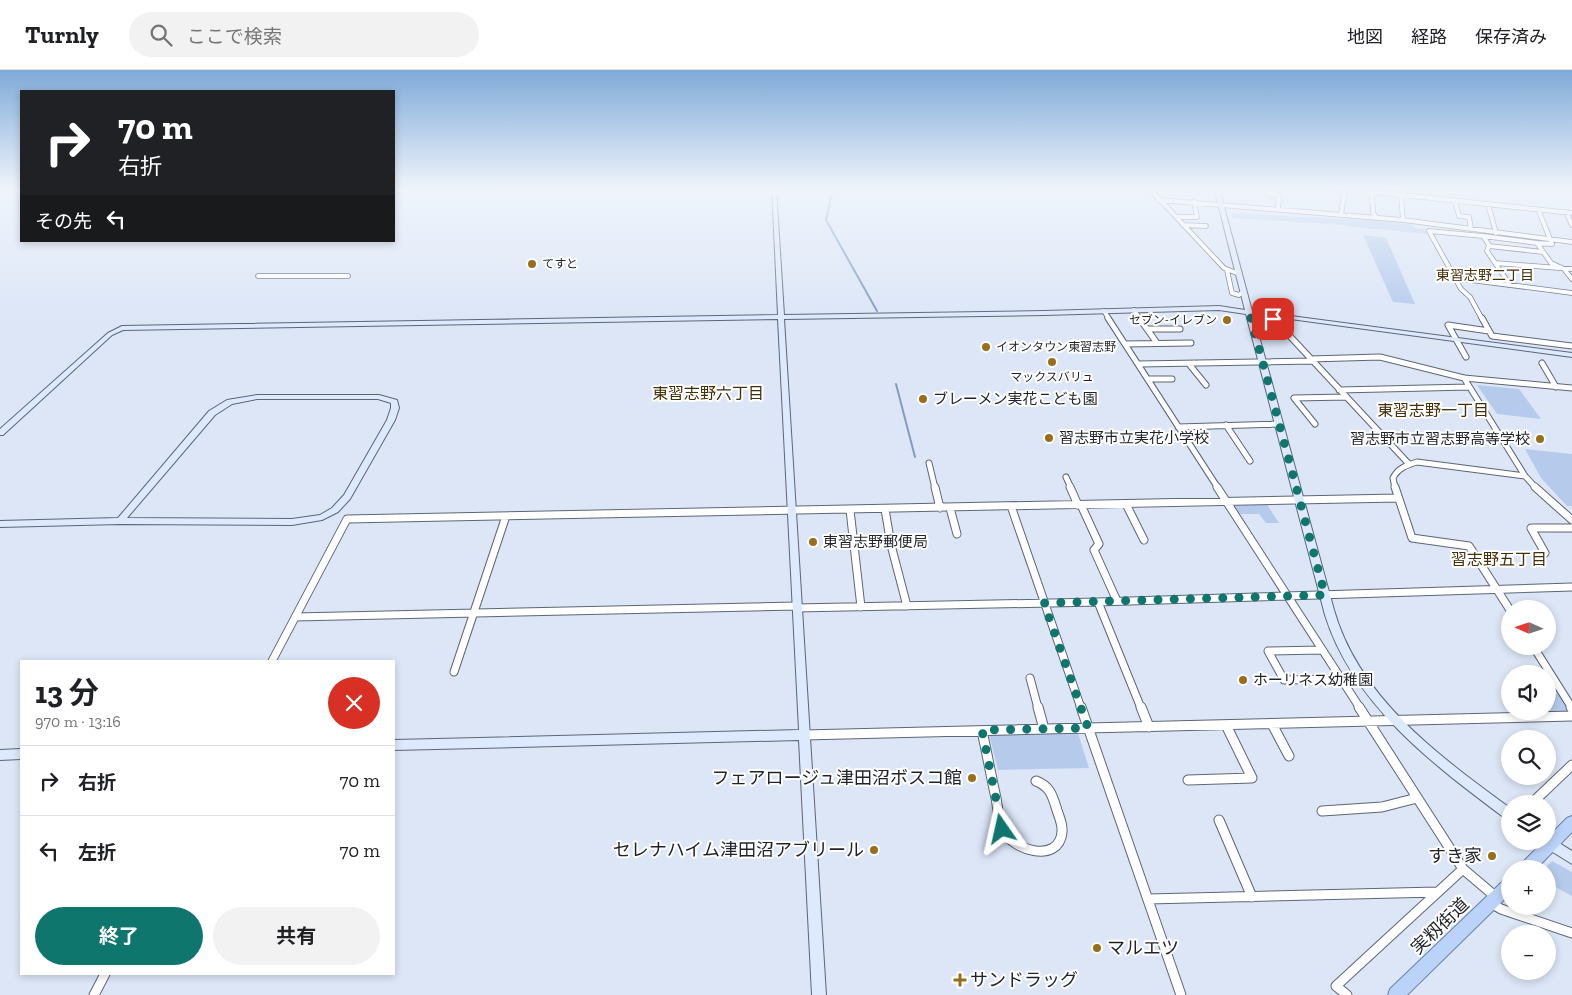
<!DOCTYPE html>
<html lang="ja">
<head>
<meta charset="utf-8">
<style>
  :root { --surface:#fff; --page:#f2f2f2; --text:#202124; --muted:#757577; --line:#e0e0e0; --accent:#0f766e }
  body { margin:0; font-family:"Zilla Slab","Noto Sans JP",serif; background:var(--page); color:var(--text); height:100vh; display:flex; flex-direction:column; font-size:19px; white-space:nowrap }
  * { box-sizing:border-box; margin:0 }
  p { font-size:16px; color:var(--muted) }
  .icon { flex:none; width:28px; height:28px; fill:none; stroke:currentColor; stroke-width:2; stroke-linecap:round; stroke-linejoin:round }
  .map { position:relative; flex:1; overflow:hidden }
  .panel { position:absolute; left:20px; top:590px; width:375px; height:315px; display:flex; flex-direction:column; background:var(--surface); border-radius:0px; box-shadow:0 2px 8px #0003 }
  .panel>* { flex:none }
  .hud { position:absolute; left:20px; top:20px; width:375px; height:152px; border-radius:0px; box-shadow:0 2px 8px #0003; background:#202124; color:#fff; overflow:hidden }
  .needle { width:32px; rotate:273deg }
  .controls { position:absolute; left:1501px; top:530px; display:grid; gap:10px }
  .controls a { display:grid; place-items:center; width:55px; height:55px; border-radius:50%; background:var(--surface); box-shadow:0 2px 8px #0003; font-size:25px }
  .pin { position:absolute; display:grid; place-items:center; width:42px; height:42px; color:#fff; margin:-21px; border-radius:10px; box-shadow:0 2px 8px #0006 }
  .me { position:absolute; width:55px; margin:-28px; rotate:349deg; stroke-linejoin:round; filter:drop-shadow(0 0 4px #0008) }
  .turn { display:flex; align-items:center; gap:18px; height:105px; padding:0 15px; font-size:22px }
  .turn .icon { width:65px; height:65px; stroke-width:2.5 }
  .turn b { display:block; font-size:35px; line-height:42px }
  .then { display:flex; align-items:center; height:48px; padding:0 15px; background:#0003; gap:10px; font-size:19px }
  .round { display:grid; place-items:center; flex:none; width:52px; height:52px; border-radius:26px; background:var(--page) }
  .head { display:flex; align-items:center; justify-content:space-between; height:85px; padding:0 15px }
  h1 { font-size:30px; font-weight:700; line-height:38px }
  .cta { display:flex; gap:10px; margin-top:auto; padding:10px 15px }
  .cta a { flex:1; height:58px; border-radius:30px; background:var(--accent); color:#fff; font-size:20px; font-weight:700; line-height:58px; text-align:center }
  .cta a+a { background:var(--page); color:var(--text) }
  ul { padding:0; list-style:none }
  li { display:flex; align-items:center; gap:15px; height:70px; padding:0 15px; border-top:1px solid var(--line) }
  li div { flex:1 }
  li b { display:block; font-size:19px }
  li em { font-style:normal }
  header { display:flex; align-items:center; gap:30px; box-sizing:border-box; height:70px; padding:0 25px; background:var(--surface); border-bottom:1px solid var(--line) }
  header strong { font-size:24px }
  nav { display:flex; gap:28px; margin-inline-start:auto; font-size:18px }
  .search { width:350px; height:45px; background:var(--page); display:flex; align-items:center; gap:12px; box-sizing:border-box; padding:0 18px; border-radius:28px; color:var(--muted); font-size:19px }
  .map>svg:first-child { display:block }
  .green { fill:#b6cbec }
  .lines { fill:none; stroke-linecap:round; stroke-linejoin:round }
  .stream { stroke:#839bc0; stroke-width:2 }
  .street-far3-casing { stroke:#5d6674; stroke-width:5.5 }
  .street-far2-casing { stroke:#5d6674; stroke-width:7 }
  .street-far1-casing { stroke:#5d6674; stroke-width:9 }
  .street-casing { stroke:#5d6674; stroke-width:11 }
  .secondary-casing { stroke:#5d6674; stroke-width:2 }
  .primary-casing { stroke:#6882ad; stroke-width:2 }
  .street-far3 { stroke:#fff; stroke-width:4 }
  .street-far2 { stroke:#fff; stroke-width:5 }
  .street-far1 { stroke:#fff; stroke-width:7 }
  .street { stroke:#fff; stroke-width:9 }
  .secondary { fill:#dde9fc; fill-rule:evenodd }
  .primary { fill:#bcd3f9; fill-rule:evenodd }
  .route { stroke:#0f766e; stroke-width:9; stroke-dasharray:0 16.2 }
  .poi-dot { fill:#986e1b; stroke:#fff; stroke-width:2 }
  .labels { text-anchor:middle; stroke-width:4; stroke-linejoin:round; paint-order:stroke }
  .far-poi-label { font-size:12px; fill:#1f2228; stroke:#fff; text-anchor:start }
  .far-neighbourhood-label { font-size:14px; fill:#432f08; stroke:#fff }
  .poi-label { font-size:15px; fill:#1f2228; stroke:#fff; text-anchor:start }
  .neighbourhood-label { font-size:16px; fill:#432f08; stroke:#fff }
  .near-poi-label { font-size:18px; fill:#1f2228; stroke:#fff; text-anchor:end }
  .near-street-label { font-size:18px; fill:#1f2228; stroke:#fff }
</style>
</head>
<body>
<header>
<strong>Turnly</strong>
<div class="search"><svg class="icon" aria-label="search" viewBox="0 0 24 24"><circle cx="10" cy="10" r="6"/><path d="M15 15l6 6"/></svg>ここで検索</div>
<nav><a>地図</a><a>経路</a><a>保存済み</a></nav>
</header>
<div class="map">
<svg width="1572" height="925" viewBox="0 0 1572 925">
  <rect width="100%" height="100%" fill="#dce6f7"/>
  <path class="green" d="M 1232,143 L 1366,150 L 1364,147 L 1383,149 L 1385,152 L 1411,154 L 1415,158 L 1425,159 L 1427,164 L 1346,156 L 1343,150 L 1345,155 L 1233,148 Z
    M 1363,165 L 1386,168 L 1415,234 L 1393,232 Z
    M 1477,315 L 1519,319 L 1541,349 L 1497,344 Z
    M 1525,379 L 1572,384 L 1572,436 L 1567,436 L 1541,408 Z
    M 1266,433 L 1279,453 L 1266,453 L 1259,444 L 1239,444 L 1233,435 Z
    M 1548,624 L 1559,624 L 1569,639 L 1565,641 L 1525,642 L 1548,641 Z
    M 1078,663 L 1089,698 L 998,700 L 989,664 Z
    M 1552,791 L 1572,802 L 1572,826 L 1548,813 L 1548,799 L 1544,799 Z"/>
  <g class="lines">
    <path class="stream" d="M 833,118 L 826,150 L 877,241
      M 896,314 L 915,387"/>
    <g class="street-far3-casing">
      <path id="street-far3" d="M 1149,118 L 1224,198 L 1239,204
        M 1268,118 L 1269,124 L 1279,125 L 1278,139
        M 1336,118 L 1572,143
        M 1372,122 L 1373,143 L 1376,147
        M 1401,125 L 1403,150
        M 1159,130 L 1403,150 L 1572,172
        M 1455,131 L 1459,146 L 1469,147 L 1471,159
        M 1488,134 L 1496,163
        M 1538,139 L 1552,174 L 1537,173 L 1551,193 L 1564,199 L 1572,209
        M 1566,142 L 1572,155
        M 1341,145 L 1345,119
        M 1176,147 L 1197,147 L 1194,132
        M 1183,155 L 1206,156
        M 1429,161 L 1461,219 L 1470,227 L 1482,249
        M 1429,161 L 1483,166 L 1489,175 L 1487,181 L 1510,215
        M 1483,166 L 1537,173
        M 1489,176 L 1543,182
        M 1495,193 L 1572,199
        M 1227,200 L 1232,223 L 1239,225 L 1243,222
        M 258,206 L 348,206
        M 1455,208 L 1572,223
        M 1134,240 L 1140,249
        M 1104,241 L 1109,249
        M 1270,244 L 1274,249"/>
    </g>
    <g class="street-far2-casing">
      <path id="street-far2" d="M 1108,248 L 1218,418
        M 1139,248 L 1157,273
        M 1273,248 L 1408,393
        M 1482,248 L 1492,266 L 1572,276
        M 1148,259 L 1180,259
        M 1125,274 L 1191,273
        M 1466,287 L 1448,255 L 1489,261
        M 1310,289 L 1380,287 L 1464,308 L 1572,318
        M 1542,293 L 1556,317
        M 1139,294 L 1313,291
        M 1189,294 L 1206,315
        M 1464,308 L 1525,406 L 1536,418
        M 1148,309 L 1172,309
        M 1339,320 L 1469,317
        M 1315,354 L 1294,328 L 1346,327
        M 1226,355 L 1250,391
        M 1178,357 L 1279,354
        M 929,393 L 935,418
        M 1066,407 L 1071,418
        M 1395,418 L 1393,408 C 1398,398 1407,395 1417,392 L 1525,406"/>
    </g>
    <g class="street-far1-casing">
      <path id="street-far1" d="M 935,417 L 940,438
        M 1070,417 L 1078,435
        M 1217,417 L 1360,638
        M 1395,417 L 1412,468 L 1469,476 L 1510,540
        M 1535,417 L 1572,450
        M 1126,434 L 1144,470
        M 1081,435 L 1099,474 L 1094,480 L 1117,531
        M 1011,436 L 1081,638
        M 950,438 L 957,464
        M 885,439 L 891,475 L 907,536
        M 850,440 L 861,537
        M 1545,483 L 1531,458 L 1572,458
        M 1098,532 L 1141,638
        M 796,538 L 1098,532 L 1572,517
        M 295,547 L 796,536
        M 1533,576 L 1572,638
        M 1322,580 L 1268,581 L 1284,610 L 1340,609
        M 272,591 L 347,449 L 1398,428
        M 454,602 L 506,446
        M 1030,608 L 1038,638"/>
    </g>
    <g class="street-casing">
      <path id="street" d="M 1038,637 L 1044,659
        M 1081,637 L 1181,925
        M 1141,637 L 1149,657
        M 1359,637 L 1463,799 L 1496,827
        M 1571,637 L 1572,639
        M 1272,654 L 1289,686
        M 982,661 C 987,683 991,706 996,728 C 998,738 998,749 1002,758 C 1010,780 1059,795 1062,762 C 1063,753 1058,745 1056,737 C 1052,724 1049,716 1036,711
        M 804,665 L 1572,646
        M 1188,710 L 1252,708 L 1226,655
        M 1531,734 L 1572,695
        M 1322,741 L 1382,737 L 1417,728
        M 1219,750 L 1252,827
        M 1148,829 L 1437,822
        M 1491,833 L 1501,839 L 1572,863
        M 94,925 L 105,904
        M 1347,925 L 1336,916 L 1463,799"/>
    </g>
    <g class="secondary-casing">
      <path id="secondary" d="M 772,118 L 776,118 L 784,245 L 1044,241 L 1219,236 L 1245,240 L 1214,118 L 1219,118 L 1252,241 L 1572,283 L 1572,287 L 1253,244 L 1334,540 C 1359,628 1439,686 1510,738 L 1510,750 L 1506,749 C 1434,695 1353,635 1325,545 L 1246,244 L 1219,240 L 1044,245 L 784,249 L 826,925 L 812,925 L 799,670 L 394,680 L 394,670 L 799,660 L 778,249 L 123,260 L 112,265 L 3,365 L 0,365 L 0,359 L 108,263 L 122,256 L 778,245 Z
        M 257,325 L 379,325 L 397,330 L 399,338 L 395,350 L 350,429 L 338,442 L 322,450 L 292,455 L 120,454 L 0,457 L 0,451 L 118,448 L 209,341 L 227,330 ZM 257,329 L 378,329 L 391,333 L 391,338 L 387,350 L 344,425 L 332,438 L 320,445 L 292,449 L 127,448 L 215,345 L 232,334 Z
        M 21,679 L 21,689 L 0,690 L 0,680 Z
        M 1548,766 L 1572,781 L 1572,794 L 1543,776 L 1541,771 L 1548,771 Z"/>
    </g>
    <g class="primary-casing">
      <path id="primary" d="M 1572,746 L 1572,762 L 1536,799 L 1519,799 L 1521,794 L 1544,771 L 1548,771 L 1548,767 L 1567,748 Z
        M 1510,807 L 1510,824 L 1407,925 L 1388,925 L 1390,919 L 1505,809 Z"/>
    </g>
    <use href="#street-far3" class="street-far3"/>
    <use href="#street-far2" class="street-far2"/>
    <use href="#street-far1" class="street-far1"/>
    <use href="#street" class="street"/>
    <use href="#secondary" class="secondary"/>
    <use href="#primary" class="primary"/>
  </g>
  <linearGradient id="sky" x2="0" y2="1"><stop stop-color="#7faad8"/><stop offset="0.48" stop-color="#eff4fb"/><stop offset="1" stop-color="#eff4fb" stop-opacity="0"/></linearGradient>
  <rect width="1572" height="248" fill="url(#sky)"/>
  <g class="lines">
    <path class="route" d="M 1002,759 L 982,660 L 1088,658 L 1044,533 L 1325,525 L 1249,241 L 1270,244 L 1273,249"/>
  </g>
  <g class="poi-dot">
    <circle cx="532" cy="194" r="5"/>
    <circle cx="1227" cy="250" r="5"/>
    <circle cx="986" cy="277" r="5"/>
    <circle cx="1052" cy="292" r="5"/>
    <circle cx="923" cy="329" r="5"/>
    <circle cx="1049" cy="368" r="5"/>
    <circle cx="1540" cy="369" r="5"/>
    <circle cx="813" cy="472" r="5"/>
    <circle cx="1243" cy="610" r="5"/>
    <circle cx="972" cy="708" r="5"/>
    <circle cx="874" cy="780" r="5"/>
    <circle cx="1492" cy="786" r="5"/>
    <circle cx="1097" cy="878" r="5"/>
    <path d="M957.5 902.5h5v5h5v5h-5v5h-5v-5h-5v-5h5z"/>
  </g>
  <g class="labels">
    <g class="far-poi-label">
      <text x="542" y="198">てすと</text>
      <text x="1217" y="254" text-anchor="end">セブン-イレブン</text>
      <text x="996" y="281">イオンタウン東習志野</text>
      <text x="1052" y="311" text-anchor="middle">マックスバリュ</text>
    </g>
    <g class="far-neighbourhood-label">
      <text x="1485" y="210">東習志野二丁目</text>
    </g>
    <g class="poi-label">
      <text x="933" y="334">ブレーメン実花こども園</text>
      <text x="1059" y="373">習志野市立実花小学校</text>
      <text x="1530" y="374" text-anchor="end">習志野市立習志野高等学校</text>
      <text x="823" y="477">東習志野郵便局</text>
      <text x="1253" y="615">ホーリネス幼稚園</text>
    </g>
    <g class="neighbourhood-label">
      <text x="708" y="329">東習志野六丁目</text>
      <text x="1433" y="346">東習志野一丁目</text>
      <text x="1499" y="495">習志野五丁目</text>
    </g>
    <g class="near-poi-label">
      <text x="962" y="714">フェアロージュ津田沼ボスコ館</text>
      <text x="864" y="786">セレナハイム津田沼アブリール</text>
      <text x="1482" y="792">すき家</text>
      <text x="1107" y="884" text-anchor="start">マルエツ</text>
      <text x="970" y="916" text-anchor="start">サンドラッグ</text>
    </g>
    <g class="near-street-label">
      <text transform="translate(1440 856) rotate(-44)" y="6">実籾街道</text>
    </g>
  </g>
</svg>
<div class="controls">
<a><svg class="needle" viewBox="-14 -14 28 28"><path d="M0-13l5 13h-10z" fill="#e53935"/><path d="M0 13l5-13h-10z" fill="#757577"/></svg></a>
<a><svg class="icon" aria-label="sound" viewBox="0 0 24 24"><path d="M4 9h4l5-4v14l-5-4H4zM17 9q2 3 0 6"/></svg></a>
<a><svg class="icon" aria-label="search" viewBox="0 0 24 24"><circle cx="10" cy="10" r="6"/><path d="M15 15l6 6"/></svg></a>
<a><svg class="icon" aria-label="layers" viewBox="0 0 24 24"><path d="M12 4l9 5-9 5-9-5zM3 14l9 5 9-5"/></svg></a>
<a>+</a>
<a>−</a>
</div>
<div class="pin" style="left:1273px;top:249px;background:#d93025"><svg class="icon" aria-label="arrive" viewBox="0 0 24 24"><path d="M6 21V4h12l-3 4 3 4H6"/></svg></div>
<svg class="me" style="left:1002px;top:759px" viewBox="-20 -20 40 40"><path d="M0-17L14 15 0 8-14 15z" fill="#0f766e" stroke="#fff" stroke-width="4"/></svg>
<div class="hud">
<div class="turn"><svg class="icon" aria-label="right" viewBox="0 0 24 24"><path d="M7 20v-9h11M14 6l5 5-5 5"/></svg><div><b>70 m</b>右折</div></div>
<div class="then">その先<svg class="icon" aria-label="left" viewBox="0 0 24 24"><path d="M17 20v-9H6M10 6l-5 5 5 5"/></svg></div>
</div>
<section class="panel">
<div class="head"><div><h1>13 分</h1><p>970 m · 13:16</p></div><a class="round" style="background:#d93025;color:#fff"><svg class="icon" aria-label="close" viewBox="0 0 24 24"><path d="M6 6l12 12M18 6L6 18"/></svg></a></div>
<ul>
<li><svg class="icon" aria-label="right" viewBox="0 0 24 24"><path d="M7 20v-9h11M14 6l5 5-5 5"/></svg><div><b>右折</b></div><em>70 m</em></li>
<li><svg class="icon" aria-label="left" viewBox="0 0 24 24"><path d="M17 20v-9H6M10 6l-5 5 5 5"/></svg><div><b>左折</b></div><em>70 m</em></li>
</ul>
<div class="cta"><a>終了</a><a>共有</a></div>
</section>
</div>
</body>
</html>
